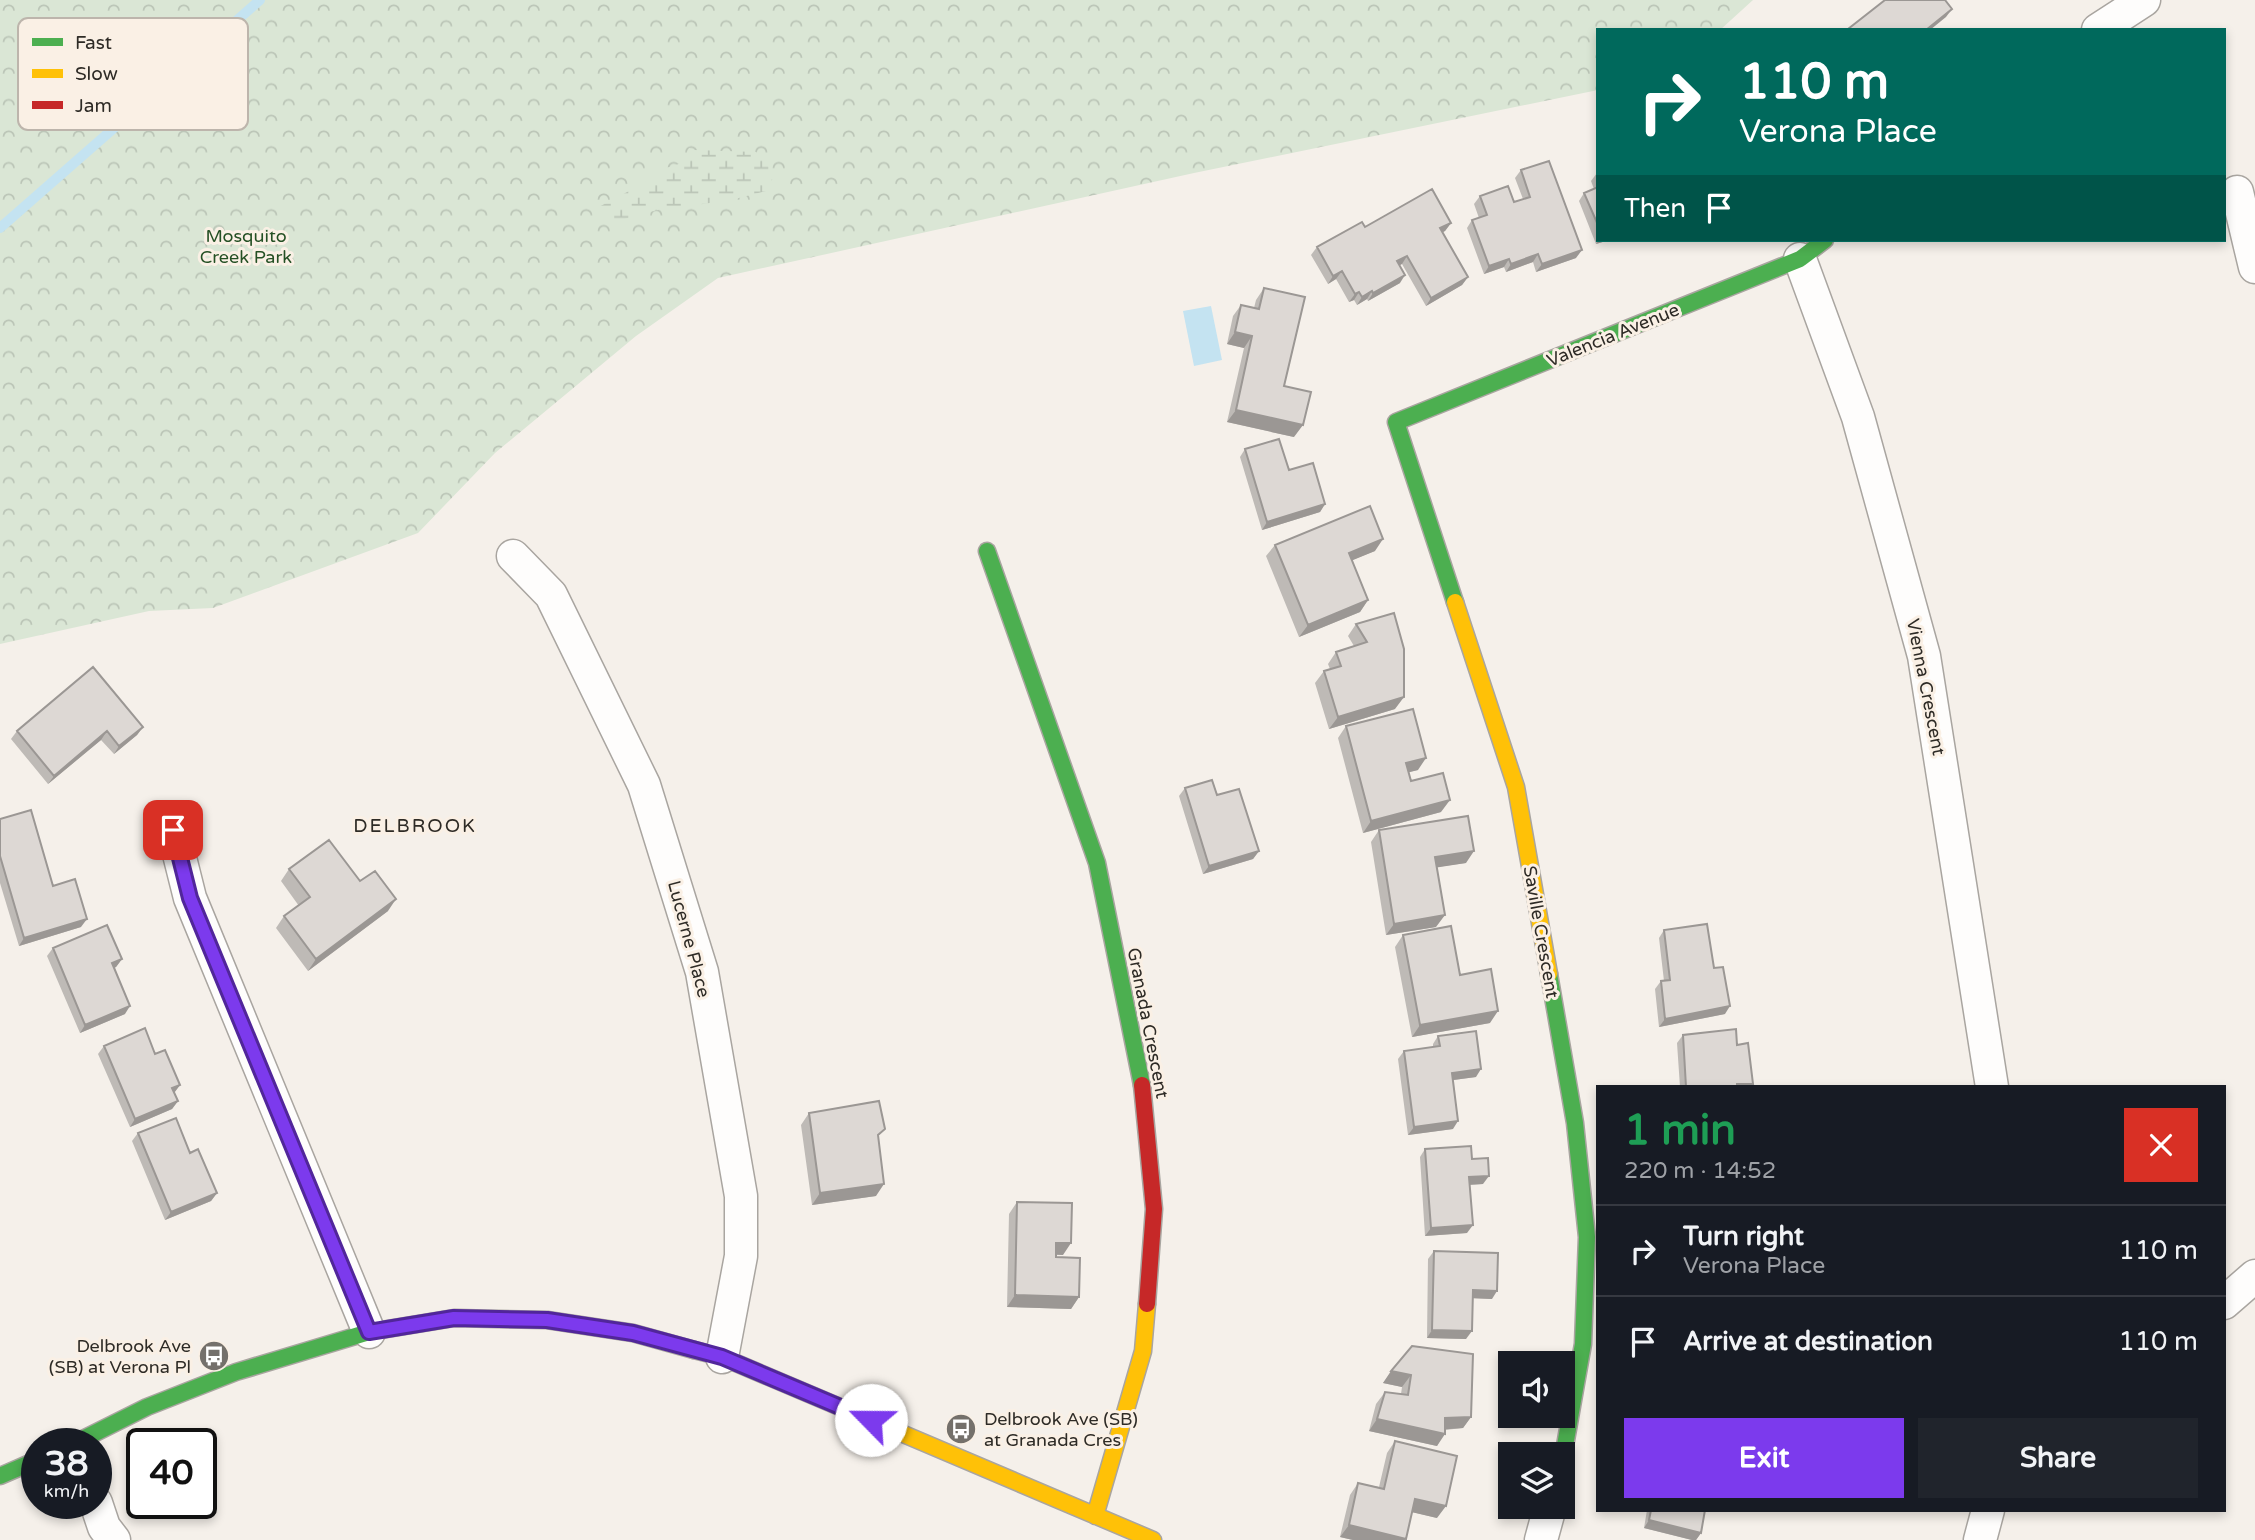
<!DOCTYPE html>
<html lang="en">
<head>
<meta charset="utf-8">
<style>
  :root { --surface:#171b24; --page:#20242c; --text:#f1f3f6; --muted:#9ea1a6; --line:#363941; --accent:#7c3aed }
  body { margin:0; font-family:"Varela Round",sans-serif; background:var(--page); color:var(--text); height:100vh; display:flex; flex-direction:column; font-size:26px; white-space:nowrap }
  * { box-sizing:border-box; margin:0 }
  p { font-size:23px; color:var(--muted) }
  .icon { flex:none; width:38px; height:38px; fill:none; stroke:currentColor; stroke-width:2; stroke-linecap:round; stroke-linejoin:round }
  .map { position:relative; flex:1; overflow:hidden }
  .panel { position:absolute; left:1596px; top:1085px; width:630px; height:427px; display:flex; flex-direction:column; background:var(--surface); border-radius:0px; box-shadow:0 4px 10px #0003 }
  .panel>* { flex:none }
  .top-card { position:absolute; left:1596px; top:28px; width:630px; height:214px; border-radius:0px; box-shadow:0 4px 10px #0003; background:#00695c; color:#fff; overflow:hidden }
  .buttons { position:absolute; left:1498px; top:1351px; display:grid; gap:14px }
  .buttons a { display:grid; place-items:center; width:77px; height:77px; border-radius:0px; background:var(--surface); box-shadow:0 4px 10px #0003; font-size:35px }
  .speed { position:absolute; left:21px; top:1428px; display:flex; gap:14px; font-size:35px; font-weight:700; text-align:center }
  .speed>* { display:grid; place-content:center; width:91px; height:91px; border-radius:50%; background:var(--surface); box-shadow:0 4px 10px #0003; line-height:1 }
  .speed small { font-size:18px; font-weight:400 }
  .speed .limit { border:4px solid #111; border-radius:10px; background:#fff; color:#111 }
  .pin { position:absolute; display:grid; place-items:center; width:60px; height:60px; color:#fff; margin:-30px; border-radius:14px; box-shadow:0 4px 10px #0006 }
  .me { position:absolute; width:77px; margin:-38px; rotate:293deg; stroke-linejoin:round; filter:drop-shadow(0 0 5px #0008) }
  .turn { display:flex; align-items:center; gap:24px; height:147px; padding:0 28px; font-size:32px }
  .turn .icon { width:91px; height:91px; stroke-width:2.5 }
  .turn b { display:block; font-size:49px; line-height:60px }
  .then { display:flex; align-items:center; height:66px; padding:0 28px; background:#0003; gap:14px; font-size:26px }
  .round { display:grid; place-items:center; flex:none; width:74px; height:74px; border-radius:0px; background:var(--page) }
  .head { display:flex; align-items:center; justify-content:space-between; height:119px; padding:0 28px }
  h1 { font-size:42px; font-weight:700; line-height:52px; color:#1e9e55 }
  .cta { display:flex; gap:14px; margin-top:auto; padding:14px 28px }
  .cta a { flex:1; height:80px; border-radius:0px; background:var(--accent); color:#fff; font-size:28px; font-weight:700; line-height:80px; text-align:center }
  .cta a+a { background:var(--page); color:var(--text) }
  ul { padding:0; list-style:none }
  li { display:flex; align-items:center; gap:21px; height:91px; padding:0 28px; border-top:2px solid var(--line) }
  li div { flex:1 }
  li b { display:block; font-size:26px }
  li em { font-style:normal }
  .map>svg:first-child { display:block }
  .forest { fill:url(#forest-crowns) }
  .wetland { fill:url(#wetland-marsh) }
  .water { fill:#c4e3f1 }
  .lines { fill:none; stroke-linecap:round; stroke-linejoin:round }
  .stream { stroke:#c4e3f1; stroke-width:10 }
  .street-casing { stroke:#a9a5a0; stroke-width:35 }
  .fast-casing { stroke:#a9a5a0; stroke-width:19 }
  .slow-casing { stroke:#a9a5a0; stroke-width:19 }
  .jam-casing { stroke:#a9a5a0; stroke-width:19 }
  .street { stroke:#fefdfc; stroke-width:32 }
  .fast { stroke:#4caf50; stroke-width:16 }
  .slow { stroke:#ffc107; stroke-width:16 }
  .jam { stroke:#c62828; stroke-width:16 }
  .wall { fill:#bebab6 }
  .shaded-wall { fill:#9b9794 }
  .building { fill:#ddd8d4; stroke:#9b9794; stroke-width:2 }
  .route-casing { stroke:#51269a; stroke-width:18 }
  .route { stroke:#7c3aed; stroke-width:12 }
  .labels { text-anchor:middle; stroke-width:6; stroke-linejoin:round; paint-order:stroke }
  .park-label { font-size:18px; fill:#245024; stroke:#faf0e5 }
  .street-label { font-size:18px; fill:#2e2b26; stroke:#faf0e5 }
  .poi-label { font-size:18px; fill:#2e2b26; stroke:#faf0e5; text-anchor:end }
  .neighbourhood-label { font-size:19px; letter-spacing:2px; fill:#2e2b26; stroke:#faf0e5 }
  .key { fill:#faf0e5; stroke:#bdb5ac; stroke-width:2 }
  .key-label { font-size:19px; fill:#2e2b26 }
</style>
</head>
<body>
<div class="map">
<svg width="2255" height="1540" viewBox="0 0 2255 1540">
  <defs>
    <pattern id="forest-crowns" width="20" height="18" patternUnits="userSpaceOnUse" patternTransform="scale(1.75)"><rect width="20" height="18" fill="#dae6d5"/><path d="M2 6a3 3 0 1 1 6 0M12 15a3 3 0 1 1 6 0" fill="none" stroke="#bbc5b7"/></pattern>
    <pattern id="wetland-marsh" width="20" height="14" patternUnits="userSpaceOnUse" patternTransform="scale(1.75)"><rect width="20" height="14" fill="#dae6d5"/><path d="M1 5h8M5 5V1M11 12h8M15 12V8" fill="none" stroke="#bbc5b7"/></pattern>
  </defs>
  <rect width="100%" height="100%" fill="#f5f0ea"/>
  <path class="forest" d="M 0,0 L 1753,0 L 1720,30 L 1598,30 L 1598,90 L 1194,173 L 718,278 L 636,336 L 495,453 L 418,533 L 213,608 L 149,611 L 0,644 Z"/>
  <path class="wetland" d="M 689,148 L 694,150 L 756,152 L 775,174 L 766,191 L 735,199 L 690,206 L 672,206 L 617,221 L 595,209 L 644,183 L 666,168 L 685,162 Z"/>
  <path class="water" d="M 1211,306 L 1222,360 L 1194,366 L 1183,311 Z"/>
  <g class="lines">
    <path class="stream" d="M 0,228 L 260,0"/>
    <g class="street-casing">
      <path id="street" d="M 2098,30 L 2144,0
        M 2237,192 L 2255,267
        M 1800,259 L 1858,417 L 1924,656 L 1992,1087
        M 513,556 L 551,595 L 644,785 L 702,972 L 741,1196 L 741,1256 L 722,1357
        M 173,830 L 190,898 L 369,1332
        M 2224,1303 L 2255,1276
        M 96,1503 L 104,1527 L 114,1540
        M 1541,1540 L 1550,1507
        M 1980,1540 L 1988,1510"/>
    </g>
    <g class="fast-casing">
      <path id="fast" d="M 987,551 L 1097,863 L 1142,1085
        M 1455,602 L 1396,422 L 1800,259 L 1825,240
        M 1549,974 L 1575,1123 L 1587,1237 L 1583,1344 L 1563,1457
        M 73,1444 L 147,1407 L 236,1372 L 369,1332 L 454,1318 L 547,1320 L 633,1333 L 694,1350
        M 0,1476 L 37,1460"/>
    </g>
    <g class="slow-casing">
      <path id="slow" d="M 1455,602 L 1516,787 L 1549,974
        M 694,1350 L 722,1357 L 1153,1540
        M 1095,1516 L 1143,1351 L 1147,1304"/>
    </g>
    <g class="jam-casing">
      <path id="jam" d="M 1142,1085 L 1154,1209 L 1147,1304"/>
    </g>
    <use href="#street" class="street"/>
    <use href="#fast" class="fast"/>
    <use href="#slow" class="slow"/>
    <use href="#jam" class="jam"/>
  </g>
  <path class="wall" d="M 1521,170 L 1576,258 L 1536,272 L 1533,262 L 1506,272 L 1504,267 L 1484,274 L 1467,228 L 1472,220 L 1479,218 L 1474,204 L 1480,196 L 1514,202 L 1523,199 L 1515,178 Z
    M 1597,173 L 1598,173 L 1598,240 L 1609,240 L 1596,244 L 1579,201 L 1584,193 L 1594,189 L 1591,181 Z
    M 1451,223 L 1445,231 L 1442,232 L 1468,277 L 1462,285 L 1426,306 L 1402,264 L 1399,265 L 1400,283 L 1368,301 L 1367,299 L 1357,305 L 1354,300 L 1349,302 L 1336,279 L 1328,284 L 1311,255 L 1317,247 L 1365,227 Z
    M 1264,288 L 1284,386 L 1294,437 L 1227,422 L 1244,348 L 1227,344 L 1233,316 L 1241,305 L 1254,308 L 1256,300 Z
    M 1245,449 L 1289,470 L 1325,504 L 1320,512 L 1262,530 L 1240,457 Z
    M 1275,545 L 1375,551 L 1352,560 L 1368,600 L 1360,612 L 1299,637 L 1266,556 Z
    M 1394,613 L 1395,709 L 1329,729 L 1315,683 L 1324,671 L 1330,669 L 1328,664 L 1336,652 L 1354,646 L 1348,636 L 1356,624 Z
    M 1346,726 L 1418,770 L 1409,772 L 1411,781 L 1441,812 L 1363,833 L 1338,738 Z
    M 143,727 L 137,735 L 114,754 L 101,740 L 48,784 L 11,739 L 17,731 Z
    M 1185,788 L 1217,795 L 1259,851 L 1253,859 L 1203,874 L 1179,796 Z
    M 0,819 L 53,886 L 81,927 L 19,946 L 0,883 Z
    M 1379,830 L 1466,863 L 1437,867 L 1436,927 L 1386,935 L 1371,842 Z
    M 289,869 L 360,881 L 388,911 L 308,971 L 276,928 L 284,916 L 299,906 L 281,881 Z
    M 1664,930 L 1714,968 L 1725,1014 L 1659,1027 L 1655,989 L 1661,981 L 1664,981 L 1659,938 Z
    M 1403,935 L 1460,975 L 1490,1023 L 1412,1037 L 1395,947 Z
    M 53,948 L 122,959 L 116,967 L 114,968 L 125,1014 L 80,1033 L 47,956 Z
    M 1683,1035 L 1737,1045 L 1753,1084 L 1752,1087 L 1680,1087 L 1677,1043 Z
    M 1438,1036 L 1476,1077 L 1453,1080 L 1453,1129 L 1408,1135 L 1398,1059 L 1404,1051 L 1433,1047 L 1433,1044 Z
    M 104,1046 L 155,1054 L 180,1085 L 174,1093 L 178,1101 L 172,1109 L 130,1127 L 98,1054 Z
    M 809,1113 L 878,1138 L 876,1196 L 812,1205 L 801,1125 Z
    M 138,1133 L 190,1153 L 217,1193 L 211,1201 L 165,1220 L 132,1141 Z
    M 1425,1149 L 1472,1159 L 1483,1184 L 1470,1185 L 1467,1233 L 1425,1236 L 1420,1157 Z
    M 1017,1202 L 1063,1255 L 1056,1255 L 1056,1257 L 1079,1297 L 1071,1309 L 1007,1307 L 1009,1214 Z
    M 1434,1251 L 1492,1299 L 1473,1298 L 1466,1339 L 1427,1338 L 1428,1259 Z
    M 1412,1346 L 1471,1417 L 1463,1428 L 1445,1430 L 1437,1446 L 1369,1431 L 1376,1404 L 1385,1392 L 1401,1394 L 1402,1387 L 1383,1383 Z
    M 1395,1441 L 1437,1518 L 1412,1512 L 1405,1540 L 1353,1540 L 1340,1537 L 1350,1495 L 1358,1483 L 1379,1487 L 1387,1453 Z
    M 1647,1510 L 1705,1510 L 1701,1533 L 1696,1540 L 1692,1540 L 1644,1528 Z"/>
  <path class="shaded-wall" d="M 1952,9 L 1946,17 L 1930,30 L 1926,30 Z
    M 1451,223 L 1445,231 L 1434,237 L 1440,228 Z
    M 1599,240 L 1609,240 L 1596,244 Z
    M 1582,250 L 1576,258 L 1536,272 L 1542,264 Z
    M 1538,254 L 1533,262 L 1506,272 L 1511,264 Z
    M 1407,256 L 1402,264 L 1392,269 L 1397,261 Z
    M 1509,259 L 1504,267 L 1484,274 L 1489,266 Z
    M 1342,271 L 1336,279 L 1328,284 L 1333,276 Z
    M 1405,275 L 1400,283 L 1368,301 L 1373,293 Z
    M 1468,277 L 1462,285 L 1426,306 L 1431,298 Z
    M 1372,291 L 1367,299 L 1357,305 L 1362,297 Z
    M 1359,292 L 1354,300 L 1349,302 L 1355,294 Z
    M 1235,332 L 1252,336 L 1244,348 L 1227,344 Z
    M 1236,410 L 1303,425 L 1294,437 L 1227,422 Z
    M 1325,504 L 1320,512 L 1262,530 L 1267,522 Z
    M 1383,539 L 1375,551 L 1341,565 L 1349,553 Z
    M 1368,600 L 1360,612 L 1299,637 L 1308,625 Z
    M 1404,697 L 1395,709 L 1329,729 L 1338,717 Z
    M 143,727 L 137,735 L 114,754 L 119,746 Z
    M 107,731 L 101,740 L 48,784 L 54,776 Z
    M 1426,758 L 1418,770 L 1398,775 L 1406,763 Z
    M 1450,800 L 1441,812 L 1363,833 L 1371,821 Z
    M 1259,851 L 1253,859 L 1203,874 L 1209,866 Z
    M 1474,851 L 1466,863 L 1427,869 L 1435,857 Z
    M 396,899 L 388,911 L 308,971 L 316,959 Z
    M 1445,915 L 1436,927 L 1386,935 L 1394,924 Z
    M 87,919 L 81,927 L 19,946 L 24,938 Z
    M 122,959 L 116,967 L 107,971 L 112,963 Z
    M 130,1006 L 125,1014 L 80,1033 L 85,1025 Z
    M 1730,1006 L 1725,1014 L 1659,1027 L 1665,1019 Z
    M 1498,1011 L 1490,1023 L 1412,1037 L 1420,1025 Z
    M 1481,1069 L 1476,1077 L 1446,1081 L 1452,1073 Z
    M 1737,1084 L 1753,1084 L 1752,1087 L 1735,1087 Z
    M 180,1085 L 174,1093 L 172,1088 Z
    M 178,1101 L 172,1109 L 130,1127 L 135,1119 Z
    M 1458,1121 L 1453,1129 L 1408,1135 L 1414,1127 Z
    M 1489,1176 L 1483,1184 L 1464,1185 L 1469,1177 Z
    M 884,1184 L 876,1196 L 812,1205 L 820,1193 Z
    M 217,1193 L 211,1201 L 165,1220 L 171,1212 Z
    M 1473,1225 L 1467,1233 L 1425,1236 L 1431,1228 Z
    M 1056,1243 L 1071,1243 L 1063,1255 L 1048,1254 Z
    M 1473,1290 L 1497,1291 L 1492,1299 L 1467,1298 Z
    M 1015,1295 L 1079,1297 L 1071,1309 L 1007,1307 Z
    M 1432,1330 L 1472,1331 L 1466,1339 L 1427,1338 Z
    M 1391,1371 L 1411,1375 L 1402,1387 L 1383,1383 Z
    M 1471,1417 L 1463,1428 L 1436,1430 L 1445,1418 Z
    M 1377,1419 L 1445,1434 L 1437,1446 L 1369,1431 Z
    M 1415,1499 L 1446,1506 L 1437,1518 L 1407,1511 Z
    M 1649,1520 L 1701,1533 L 1696,1540 L 1692,1540 L 1644,1528 Z
    M 1349,1525 L 1406,1539 L 1405,1540 L 1353,1540 L 1340,1537 Z"/>
  <path class="building" d="M 1885,0 L 1945,0 L 1952,9 L 1926,30 L 1848,29 Z
    M 1549,161 L 1582,250 L 1542,264 L 1538,254 L 1511,264 L 1509,259 L 1489,266 L 1472,220 L 1487,215 L 1480,196 L 1508,186 L 1514,202 L 1530,197 L 1521,170 Z
    M 1598,187 L 1598,225 L 1584,193 Z
    M 1432,189 L 1451,223 L 1440,228 L 1468,277 L 1431,298 L 1407,256 L 1397,261 L 1405,275 L 1373,293 L 1372,291 L 1362,297 L 1359,292 L 1355,294 L 1342,271 L 1333,276 L 1317,247 L 1362,222 L 1365,227 Z
    M 1264,288 L 1305,297 L 1284,386 L 1311,392 L 1303,425 L 1236,410 L 1252,336 L 1235,332 L 1241,305 L 1259,309 Z
    M 1279,439 L 1289,470 L 1313,463 L 1325,504 L 1267,522 L 1245,449 Z
    M 1370,506 L 1383,539 L 1349,553 L 1368,600 L 1308,625 L 1275,545 Z
    M 1394,613 L 1404,649 L 1404,697 L 1338,717 L 1324,671 L 1341,666 L 1336,652 L 1367,642 L 1356,624 Z
    M 93,667 L 143,727 L 119,746 L 107,731 L 54,776 L 17,731 Z
    M 1413,709 L 1426,758 L 1406,763 L 1411,781 L 1443,773 L 1450,800 L 1371,821 L 1346,726 Z
    M 1212,780 L 1217,795 L 1239,789 L 1259,851 L 1209,866 L 1185,788 Z
    M 31,810 L 53,886 L 75,879 L 87,919 L 24,938 L 0,856 L 0,819 Z
    M 1468,816 L 1474,851 L 1435,857 L 1445,915 L 1394,924 L 1379,830 Z
    M 329,840 L 360,881 L 375,871 L 396,899 L 316,959 L 284,916 L 310,897 L 289,869 Z
    M 1707,924 L 1714,968 L 1723,967 L 1730,1006 L 1665,1019 L 1661,981 L 1670,980 L 1664,930 Z
    M 107,925 L 122,959 L 112,963 L 130,1006 L 85,1025 L 53,948 Z
    M 1451,926 L 1460,975 L 1491,969 L 1498,1011 L 1420,1025 L 1403,935 Z
    M 145,1028 L 155,1054 L 165,1050 L 180,1085 L 172,1088 L 178,1101 L 135,1119 L 104,1046 Z
    M 1736,1029 L 1737,1045 L 1748,1043 L 1753,1084 L 1737,1084 L 1737,1087 L 1686,1087 L 1683,1035 Z
    M 1476,1031 L 1481,1069 L 1452,1073 L 1458,1121 L 1414,1127 L 1404,1051 L 1440,1046 L 1438,1036 Z
    M 879,1101 L 885,1129 L 878,1135 L 884,1184 L 820,1193 L 809,1113 Z
    M 176,1118 L 190,1153 L 198,1149 L 217,1193 L 171,1212 L 138,1133 Z
    M 1471,1146 L 1472,1159 L 1488,1158 L 1489,1176 L 1469,1177 L 1473,1225 L 1431,1228 L 1425,1149 Z
    M 1017,1202 L 1072,1203 L 1071,1243 L 1056,1243 L 1056,1257 L 1080,1258 L 1079,1297 L 1015,1295 Z
    M 1434,1251 L 1498,1253 L 1497,1291 L 1473,1290 L 1472,1331 L 1432,1330 Z
    M 1412,1346 L 1473,1354 L 1471,1417 L 1445,1418 L 1445,1434 L 1377,1419 L 1385,1392 L 1408,1395 L 1411,1375 L 1391,1371 Z
    M 1395,1441 L 1457,1456 L 1446,1506 L 1415,1499 L 1406,1539 L 1349,1525 L 1358,1483 L 1384,1489 Z
    M 1651,1510 L 1705,1510 L 1701,1533 L 1649,1520 Z"/>
  <g class="lines">
    <g class="route-casing">
      <path id="route" d="M 173,830 L 190,898 L 369,1332 L 454,1318 L 547,1320 L 633,1333 L 722,1357 L 871,1420"/>
    </g>
    <use href="#route" class="route"/>
  </g>
  <defs>
    <g id="bus-disc" transform="scale(1.575)"><circle r="9.5" fill="#74706b" stroke="#faf0e5"/><path d="M-5-6H5V4H4V6H2V4H-2V6H-4V4H-5ZM-3.5-4V0h7V-4ZM-3.5 1.2v1.5H-2V1.2ZM2 1.2v1.5H3.5V1.2Z" fill="#fff"/></g>
  </defs>
  <g fill-rule="evenodd">
    <use href="#bus-disc" x="214" y="1356"/>
    <use href="#bus-disc" x="961" y="1429"/>
  </g>
  <g class="labels">
    <g class="park-label">
      <text x="246" y="242">Mosquito<tspan x="246" dy="21">Creek Park</tspan></text>
    </g>
    <g class="street-label">
      <text transform="translate(1613 335) rotate(-22)" y="6">Valencia Avenue</text>
      <text transform="translate(1926 687) rotate(79)" y="6">Vienna Crescent</text>
      <text transform="translate(1541 932) rotate(80)" y="6">Saville Crescent</text>
      <text transform="translate(689 939) rotate(75)" y="6">Lucerne Place</text>
      <text transform="translate(1148 1023) rotate(79)" y="6">Granada Crescent</text>
    </g>
    <g class="poi-label">
      <text x="191" y="1352">Delbrook Ave<tspan x="191" dy="21">(SB) at Verona Pl</tspan></text>
      <text x="984" y="1425" text-anchor="start">Delbrook Ave (SB)<tspan x="984" dy="21">at Granada Cres</tspan></text>
    </g>
    <g class="neighbourhood-label">
      <text x="415" y="832">DELBROOK</text>
    </g>
  </g>
  <rect x="18" y="18" width="230" height="112" rx="10" class="key"/>
  <rect x="32" y="38" width="31" height="8" fill="#4caf50"/>
  <rect x="32" y="69" width="31" height="9" fill="#ffc107"/>
  <rect x="32" y="101" width="31" height="8" fill="#c62828"/>
  <g class="key-label">
    <text x="75" y="49">Fast</text>
    <text x="75" y="80">Slow</text>
    <text x="75" y="112">Jam</text>
  </g>
</svg>
<div class="buttons">
<a><svg class="icon" aria-label="sound" viewBox="0 0 24 24"><path d="M4 9h4l5-4v14l-5-4H4zM17 9q2 3 0 6"/></svg></a>
<a><svg class="icon" aria-label="layers" viewBox="0 0 24 24"><path d="M12 4l9 5-9 5-9-5zM3 14l9 5 9-5"/></svg></a>
</div>
<div class="speed"><div>38<small>km/h</small></div><div class="limit">40</div></div>
<div class="pin" style="left:173px;top:830px;background:#d93025"><svg class="icon" aria-label="arrive" viewBox="0 0 24 24"><path d="M6 21V4h12l-3 4 3 4H6"/></svg></div>
<svg class="me" style="left:871px;top:1420px" viewBox="-20 -20 40 40"><circle r="19" fill="#fff"/><path d="M0-13L10 11 0 6-10 11z" fill="#7c3aed"/></svg>
<div class="top-card">
<div class="turn"><svg class="icon" aria-label="right" viewBox="0 0 24 24"><path d="M7 20v-9h11M14 6l5 5-5 5"/></svg><div><b>110 m</b>Verona Place</div></div>
<div class="then">Then<svg class="icon" aria-label="arrive" viewBox="0 0 24 24"><path d="M6 21V4h12l-3 4 3 4H6"/></svg></div>
</div>
<section class="panel">
<div class="head"><div><h1>1 min</h1><p>220 m · 14:52</p></div><a class="round" style="background:#d93025;color:#fff"><svg class="icon" aria-label="close" viewBox="0 0 24 24"><path d="M6 6l12 12M18 6L6 18"/></svg></a></div>
<ul>
<li><svg class="icon" aria-label="right" viewBox="0 0 24 24"><path d="M7 20v-9h11M14 6l5 5-5 5"/></svg><div><b>Turn right</b><p>Verona Place</p></div><em>110 m</em></li>
<li><svg class="icon" aria-label="arrive" viewBox="0 0 24 24"><path d="M6 21V4h12l-3 4 3 4H6"/></svg><div><b>Arrive at destination</b></div><em>110 m</em></li>
</ul>
<div class="cta"><a>Exit</a><a>Share</a></div>
</section>
</div>
</body>
</html>
